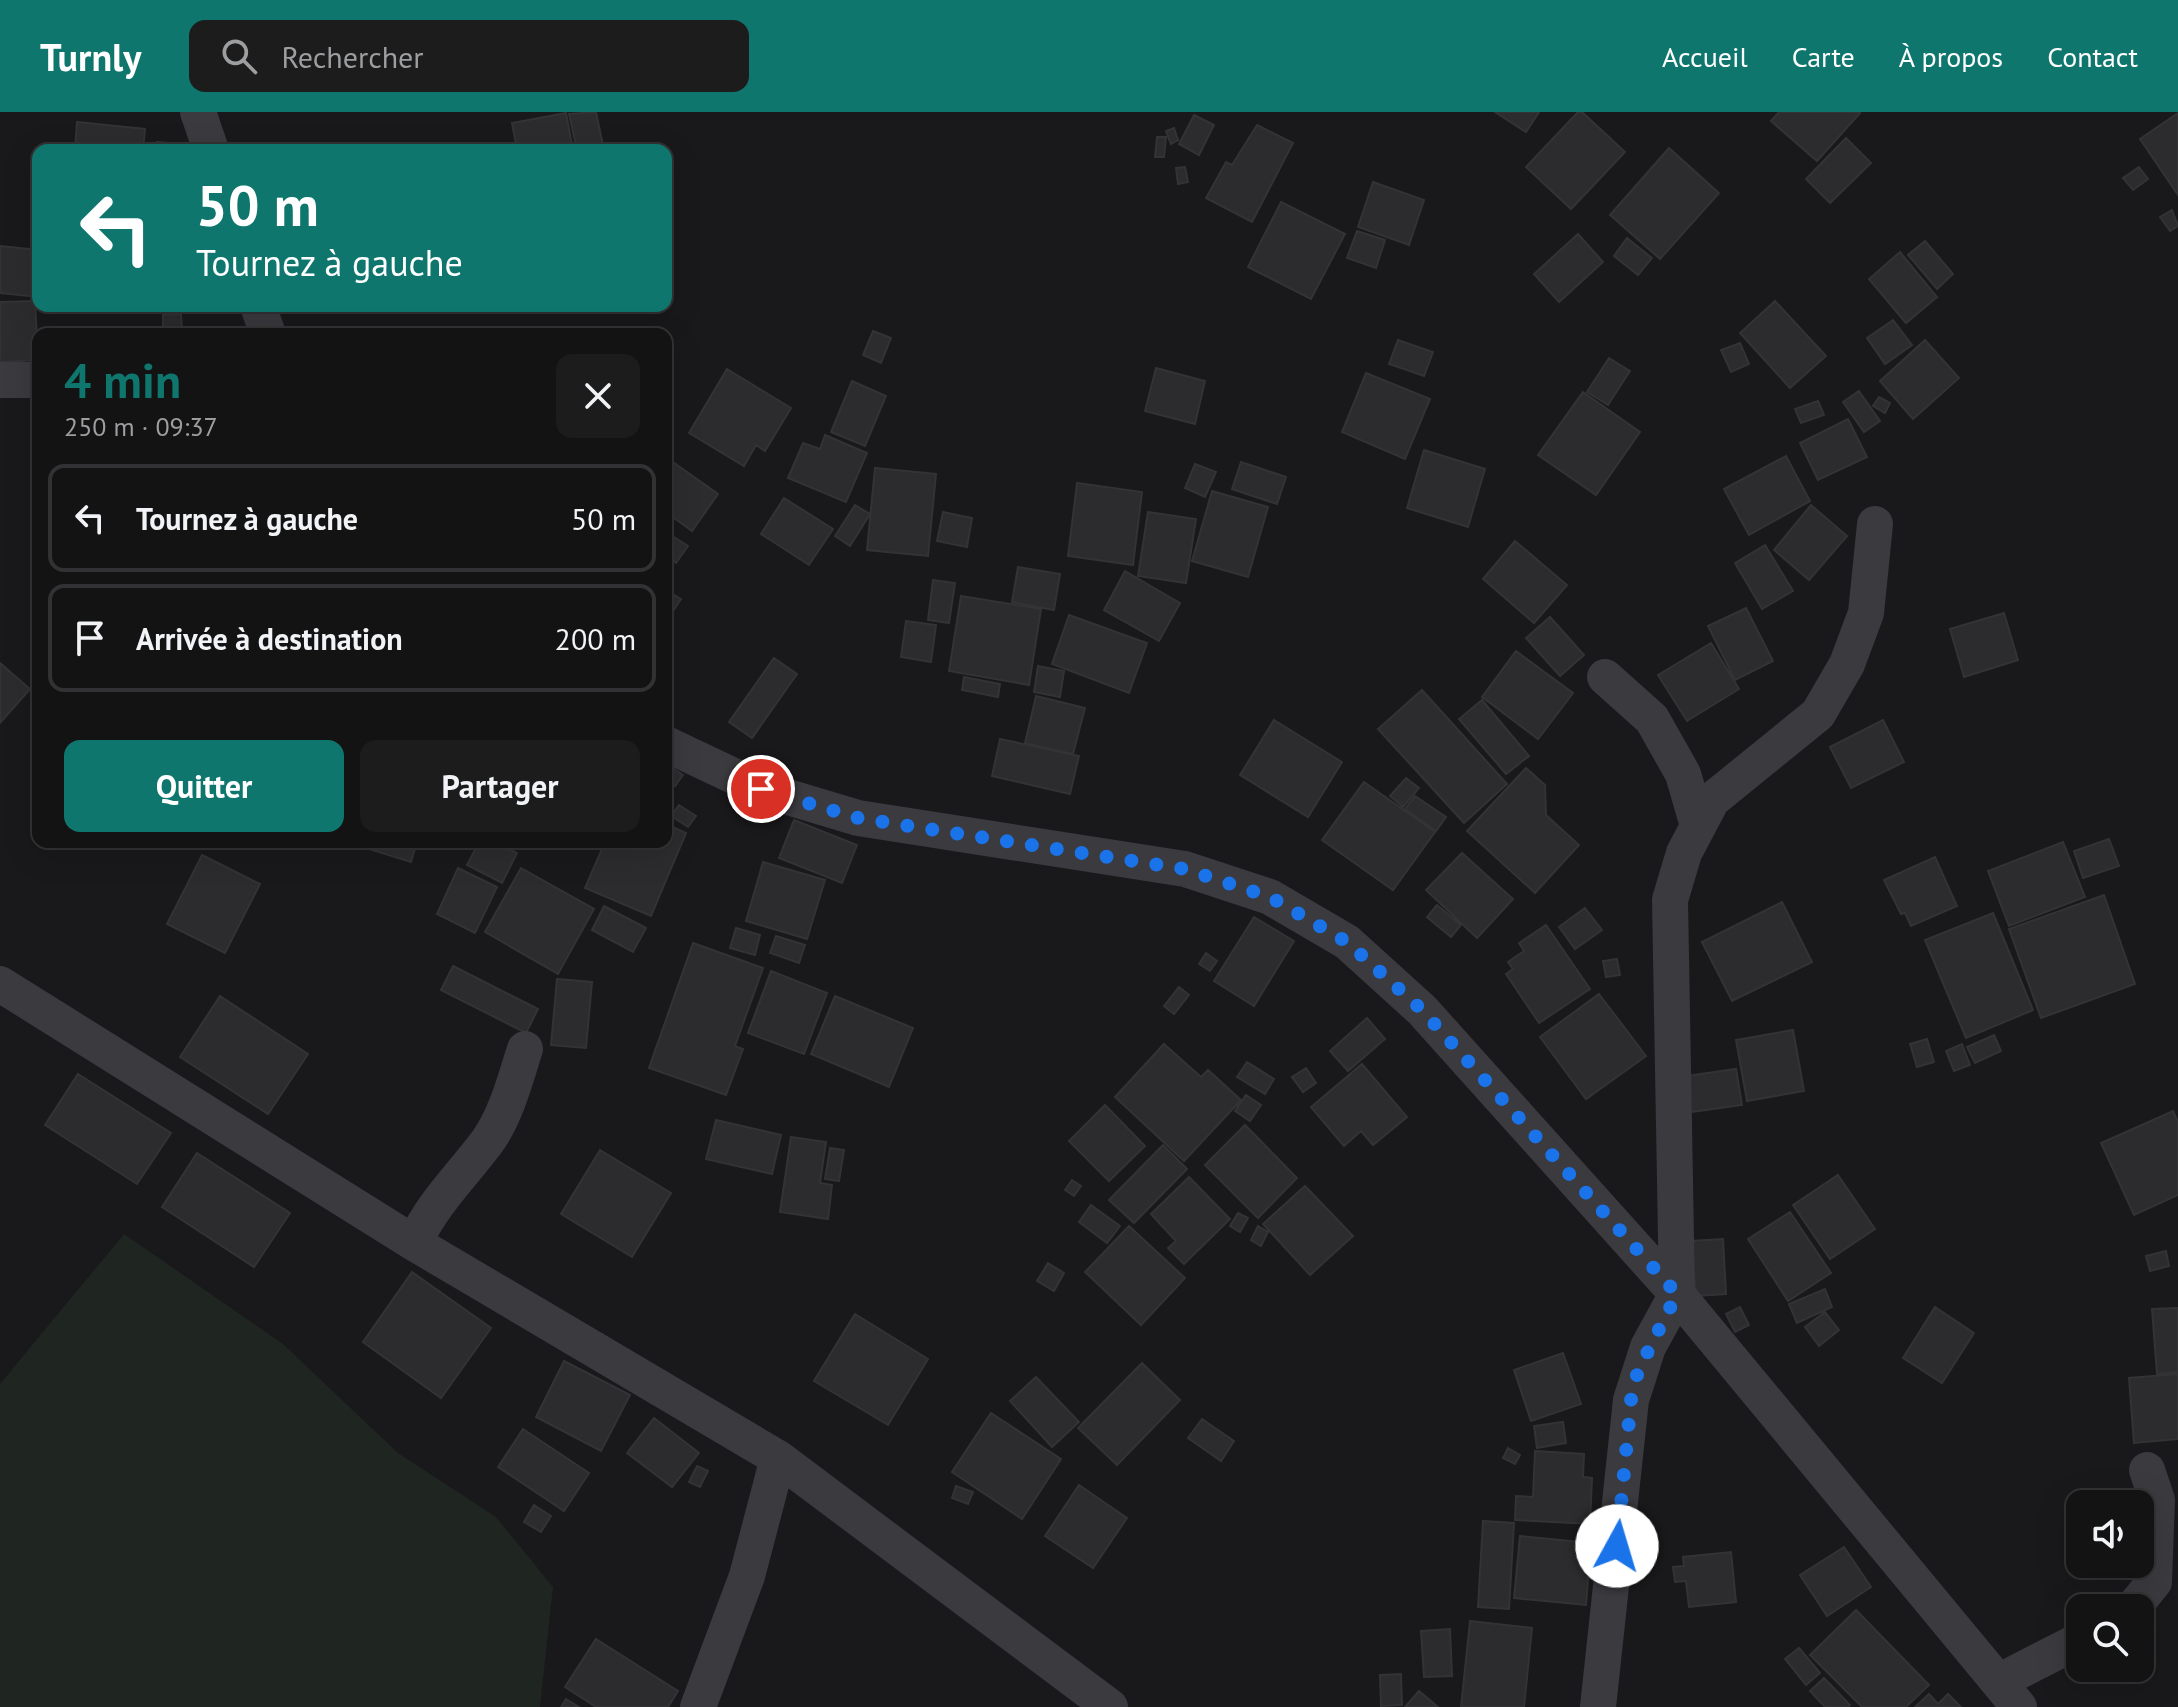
<!DOCTYPE html>
<html lang="fr">
<head>
<meta charset="utf-8">
<style>
  :root { --surface:#131314; --page:#1c1c1d; --text:#f1f3f6; --muted:#9d9ea0; --line:#323234; --accent:#0f766e }
  body { margin:0; font-family:"PT Sans",sans-serif; background:var(--page); color:var(--text); height:100vh; display:flex; flex-direction:column; font-size:30px; white-space:nowrap }
  * { box-sizing:border-box; margin:0 }
  p { font-size:26px; color:var(--muted) }
  .icon { flex:none; width:44px; height:44px; fill:none; stroke:currentColor; stroke-width:2; stroke-linecap:round; stroke-linejoin:round }
  .map { position:relative; flex:1; overflow:hidden }
  .side { position:absolute; left:32px; top:216px; width:640px; height:520px; display:flex; flex-direction:column; background:var(--surface); border-radius:16px; box-shadow:0 8px 32px #0002,0 0 0 2px var(--line) }
  .side>* { flex:none }
  .guide { position:absolute; left:32px; top:32px; width:640px; height:168px; border-radius:16px; box-shadow:0 8px 32px #0002,0 0 0 2px var(--line); background:#0f766e; color:#fff; overflow:hidden }
  .tools { position:absolute; left:2066px; top:1378px; display:grid; gap:16px }
  .tools a { display:grid; place-items:center; width:88px; height:88px; border-radius:16px; background:var(--surface); box-shadow:0 8px 32px #0002,0 0 0 2px var(--line); font-size:40px }
  .pin { position:absolute; display:grid; place-items:center; width:68px; height:68px; color:#fff; margin:-34px; border:4px solid #fff; border-radius:50%; box-shadow:0 2px 8px #0007 }
  .me { position:absolute; width:88px; margin:-44px; rotate:6deg; stroke-linejoin:round; filter:drop-shadow(0 0 6px #0008) }
  .turn { display:flex; align-items:center; gap:28px; height:168px; padding:0 32px; font-size:36px }
  .turn .icon { width:104px; height:104px; stroke-width:2.5 }
  .turn b { display:block; font-size:56px; line-height:68px }
  .round { display:grid; place-items:center; flex:none; width:84px; height:84px; border-radius:16px; background:var(--page) }
  .headline { display:flex; align-items:center; justify-content:space-between; height:136px; padding:0 32px }
  h1 { font-size:48px; font-weight:800; line-height:60px; color:var(--accent) }
  .action { display:flex; gap:16px; margin-top:auto; padding:16px 32px }
  .action a { flex:1; height:92px; border-radius:16px; background:var(--accent); color:#fff; font-size:32px; font-weight:800; line-height:92px; text-align:center }
  .action a+a { background:var(--page); color:var(--text) }
  ul { padding:0; list-style:none }
  li { display:flex; align-items:center; gap:24px; height:108px; margin:0 16px 12px; padding:0 16px; border:4px solid var(--line); border-radius:16px }
  li div { flex:1 }
  li b { display:block; font-size:30px }
  li em { font-style:normal }
  header { display:flex; align-items:center; gap:48px; box-sizing:border-box; height:112px; padding:0 40px; background:var(--accent); color:#fff }
  header strong { font-size:38px }
  nav { display:flex; gap:44px; margin-inline-start:auto; font-size:28px }
  .search { width:560px; height:72px; background:var(--page); display:flex; align-items:center; gap:20px; box-sizing:border-box; padding:0 28px; border-radius:16px; color:var(--muted); font-size:30px }
  .map>svg:first-child { display:block }
  .green { fill:#1f2520 }
  .building { fill:#2c2c2e; stroke:#333336; stroke-width:2 }
  .lines { fill:none; stroke-linecap:round; stroke-linejoin:round }
  .minor { stroke:#3a3a3f; stroke-width:36 }
  .route { stroke:#1a73e8; stroke-width:14; stroke-dasharray:0 25.2 }
</style>
</head>
<body>
<header>
<strong>Turnly</strong>
<div class="search"><svg class="icon" aria-label="search" viewBox="0 0 24 24"><circle cx="10" cy="10" r="6"/><path d="M15 15l6 6"/></svg>Rechercher</div>
<nav><a>Accueil</a><a>Carte</a><a>À propos</a><a>Contact</a></nav>
</header>
<div class="map">
<svg width="2178" height="1595" viewBox="0 0 2178 1595">
  <rect width="100%" height="100%" fill="#19191b"/>
  <path class="green" d="M 124,1122 L 283,1232 L 398,1341 L 496,1405 L 553,1475 L 540,1595 L 0,1595 L 0,1272 Z"/>
  <path class="building" d="M 596,0 L 604,38 L 577,38 L 569,2 Z
    M 1495,0 L 1539,0 L 1526,20 Z
    M 1578,0 L 1582,0 L 1625,40 L 1571,97 L 1526,55 Z
    M 1779,0 L 1859,0 L 1860,1 L 1817,49 L 1771,9 Z
    M 566,1 L 573,38 L 517,38 L 512,11 Z
    M 2178,1 L 2178,83 L 2140,27 Z
    M 1194,3 L 1214,13 L 1199,43 L 1179,32 Z
    M 77,10 L 145,17 L 143,38 L 75,38 Z
    M 1257,13 L 1293,31 L 1252,110 L 1206,86 L 1226,50 L 1232,53 Z
    M 1174,16 L 1178,28 L 1171,32 L 1166,19 Z
    M 1157,25 L 1166,25 L 1164,45 L 1155,45 Z
    M 1846,26 L 1871,51 L 1830,91 L 1806,67 Z
    M 157,30 L 177,32 L 176,38 L 156,38 Z
    M 1669,36 L 1719,81 L 1660,147 L 1610,103 Z
    M 1185,55 L 1188,70 L 1178,72 L 1176,56 Z
    M 2139,55 L 2148,67 L 2133,78 L 2123,66 Z
    M 1373,70 L 1424,88 L 1409,133 L 1358,115 Z
    M 1281,90 L 1345,122 L 1311,187 L 1248,155 Z
    M 2172,98 L 2178,114 L 2170,119 L 2160,105 Z
    M 1357,119 L 1385,128 L 1376,156 L 1347,146 Z
    M 1578,122 L 1603,150 L 1559,190 L 1534,162 Z
    M 1627,126 L 1652,146 L 1638,163 L 1614,144 Z
    M 1925,129 L 1953,162 L 1937,177 L 1908,143 Z
    M 0,134 L 38,138 L 38,185 L 0,181 Z
    M 1900,140 L 1937,185 L 1906,211 L 1869,167 Z
    M 35,189 L 38,248 L 0,250 L 0,190 Z
    M 1775,189 L 1826,244 L 1790,276 L 1740,221 Z
    M 181,202 L 182,216 L 163,218 L 163,203 Z
    M 1893,208 L 1912,233 L 1885,252 L 1867,226 Z
    M 873,219 L 891,226 L 881,251 L 863,243 Z
    M 1398,228 L 1433,240 L 1424,264 L 1389,252 Z
    M 1925,228 L 1959,266 L 1913,307 L 1880,269 Z
    M 1740,231 L 1749,252 L 1731,260 L 1721,238 Z
    M 1609,246 L 1630,259 L 1608,293 L 1587,280 Z
    M 1156,256 L 1205,269 L 1195,312 L 1145,299 Z
    M 727,257 L 791,296 L 765,339 L 756,333 L 744,354 L 689,321 Z
    M 1366,261 L 1430,287 L 1405,347 L 1342,320 Z
    M 852,269 L 886,284 L 865,334 L 831,320 Z
    M 1859,279 L 1880,309 L 1864,320 L 1843,290 Z
    M 1583,280 L 1640,320 L 1596,383 L 1538,343 Z
    M 1879,285 L 1890,291 L 1885,301 L 1873,294 Z
    M 1818,289 L 1824,303 L 1801,311 L 1795,297 Z
    M 1848,307 L 1867,345 L 1818,368 L 1800,331 Z
    M 825,323 L 867,341 L 846,390 L 788,366 L 803,331 L 820,337 Z
    M 1424,338 L 1485,357 L 1468,415 L 1407,396 Z
    M 1786,344 L 1810,389 L 1749,423 L 1724,377 Z
    M 673,350 L 718,382 L 692,419 L 666,400 L 666,359 Z
    M 1241,350 L 1286,365 L 1277,392 L 1232,377 Z
    M 1195,352 L 1216,360 L 1205,385 L 1185,376 Z
    M 875,356 L 936,362 L 928,444 L 867,438 Z
    M 1077,371 L 1142,380 L 1133,453 L 1068,444 Z
    M 1212,379 L 1268,395 L 1248,465 L 1192,449 Z
    M 784,386 L 833,417 L 809,453 L 761,422 Z
    M 855,393 L 870,402 L 850,434 L 835,424 Z
    M 1811,393 L 1847,424 L 1809,468 L 1774,438 Z
    M 943,400 L 972,406 L 967,435 L 937,429 Z
    M 1148,400 L 1196,407 L 1186,471 L 1138,464 Z
    M 666,420 L 688,434 L 676,451 L 670,447 L 666,454 Z
    M 1515,429 L 1567,473 L 1534,511 L 1483,467 Z
    M 1765,433 L 1793,479 L 1762,497 L 1735,451 Z
    M 1018,455 L 1060,462 L 1054,498 L 1012,490 Z
    M 1125,459 L 1180,491 L 1159,529 L 1104,498 Z
    M 933,468 L 955,471 L 949,511 L 928,508 Z
    M 666,478 L 681,487 L 666,510 Z
    M 961,484 L 1041,497 L 1029,573 L 949,559 Z
    M 1746,496 L 1773,549 L 1735,568 L 1708,514 Z
    M 2004,501 L 2018,548 L 1964,565 L 1950,517 Z
    M 1069,503 L 1147,531 L 1129,581 L 1052,552 Z
    M 1550,505 L 1584,543 L 1560,564 L 1526,526 Z
    M 906,509 L 936,513 L 931,550 L 901,545 Z
    M 1711,531 L 1739,577 L 1687,609 L 1658,563 Z
    M 1516,539 L 1573,581 L 1538,627 L 1482,585 Z
    M 774,546 L 797,562 L 752,626 L 729,610 Z
    M 0,551 L 30,577 L 0,611 Z
    M 1038,554 L 1064,559 L 1060,585 L 1034,580 Z
    M 964,565 L 1000,572 L 998,585 L 962,578 Z
    M 1422,578 L 1507,672 L 1464,711 L 1378,617 Z
    M 1036,584 L 1085,596 L 1073,642 L 1025,631 Z
    M 1482,588 L 1529,644 L 1506,662 L 1459,607 Z
    M 1274,608 L 1342,650 L 1308,705 L 1240,663 Z
    M 1883,608 L 1904,650 L 1851,676 L 1830,635 Z
    M 1000,627 L 1079,644 L 1070,682 L 992,664 Z
    M 667,652 L 683,663 L 675,674 L 666,667 Z
    M 1526,656 L 1545,673 L 1546,703 L 1579,733 L 1535,781 L 1467,719 Z
    M 1406,666 L 1419,676 L 1403,695 L 1390,684 Z
    M 1364,670 L 1435,720 L 1393,778 L 1322,728 Z
    M 1415,684 L 1446,705 L 1436,719 L 1405,697 Z
    M 679,693 L 696,704 L 688,715 L 671,704 Z
    M 794,708 L 857,733 L 842,771 L 779,746 Z
    M 666,712 L 686,721 L 651,804 L 585,776 L 605,730 L 666,730 Z
    M 2109,727 L 2119,754 L 2083,766 L 2074,739 Z
    M 347,730 L 417,730 L 411,750 Z
    M 479,730 L 494,730 L 517,741 L 502,771 L 467,753 Z
    M 2063,730 L 2085,785 L 2009,814 L 1988,759 Z
    M 1462,741 L 1513,787 L 1477,826 L 1426,778 Z
    M 202,743 L 260,772 L 225,841 L 167,812 Z
    M 1935,745 L 1957,794 L 1911,814 L 1905,801 L 1901,802 L 1884,768 Z
    M 763,750 L 825,768 L 807,827 L 746,809 Z
    M 458,756 L 497,775 L 475,821 L 437,802 Z
    M 521,756 L 594,797 L 558,862 L 485,820 Z
    M 2104,783 L 2135,872 L 2041,906 L 2009,817 Z
    M 1782,790 L 1812,850 L 1732,889 L 1702,830 Z
    M 1437,793 L 1461,813 L 1451,825 L 1427,805 Z
    M 604,794 L 646,816 L 633,840 L 592,818 Z
    M 1585,796 L 1602,818 L 1575,837 L 1559,815 Z
    M 1993,801 L 2033,898 L 1966,926 L 1925,828 Z
    M 1254,805 L 1294,829 L 1254,894 L 1214,869 Z
    M 1546,813 L 1590,877 L 1539,911 L 1506,862 L 1513,857 L 1508,850 L 1524,839 L 1519,831 Z
    M 736,816 L 760,823 L 755,843 L 730,836 Z
    M 776,824 L 805,833 L 799,851 L 770,841 Z
    M 693,831 L 763,856 L 735,934 L 743,937 L 726,983 L 649,956 Z
    M 1206,841 L 1217,849 L 1210,859 L 1199,852 Z
    M 1617,847 L 1620,863 L 1606,865 L 1603,849 Z
    M 453,854 L 538,897 L 526,921 L 441,878 Z
    M 771,859 L 827,881 L 804,942 L 748,921 Z
    M 557,867 L 592,870 L 586,936 L 551,933 Z
    M 1179,875 L 1189,883 L 1174,902 L 1164,894 Z
    M 1599,882 L 1646,944 L 1586,987 L 1540,925 Z
    M 220,884 L 308,942 L 268,1002 L 180,945 Z
    M 835,884 L 913,916 L 889,975 L 811,942 Z
    M 1367,906 L 1385,927 L 1348,959 L 1330,939 Z
    M 1793,918 L 1804,979 L 1747,989 L 1736,928 Z
    M 1994,923 L 2001,939 L 1975,951 L 1967,935 Z
    M 1927,927 L 1934,950 L 1917,955 L 1910,932 Z
    M 1164,932 L 1201,965 L 1208,958 L 1241,988 L 1184,1049 L 1115,985 Z
    M 1962,932 L 1970,953 L 1954,959 L 1946,939 Z
    M 1247,950 L 1274,967 L 1265,982 L 1237,965 Z
    M 1362,952 L 1407,1005 L 1373,1033 L 1361,1019 L 1344,1034 L 1311,995 Z
    M 1306,956 L 1316,971 L 1303,980 L 1292,965 Z
    M 1736,957 L 1742,993 L 1691,1000 L 1686,964 Z
    M 78,962 L 171,1021 L 137,1072 L 45,1013 Z
    M 1246,983 L 1261,993 L 1250,1009 L 1235,999 Z
    M 1105,993 L 1145,1034 L 1109,1069 L 1069,1029 Z
    M 2173,999 L 2178,1010 L 2178,1083 L 2134,1103 L 2101,1031 Z
    M 716,1008 L 781,1023 L 772,1062 L 706,1047 Z
    M 1245,1013 L 1297,1066 L 1258,1106 L 1205,1053 Z
    M 791,1025 L 826,1030 L 820,1071 L 832,1073 L 828,1107 L 780,1100 Z
    M 1163,1033 L 1187,1057 L 1134,1111 L 1109,1088 Z
    M 830,1036 L 844,1038 L 839,1069 L 825,1067 Z
    M 600,1038 L 671,1081 L 632,1145 L 561,1102 Z
    M 197,1041 L 290,1101 L 254,1155 L 162,1095 Z
    M 1838,1063 L 1875,1117 L 1830,1147 L 1793,1093 Z
    M 1189,1065 L 1230,1107 L 1184,1152 L 1168,1136 L 1176,1129 L 1151,1102 Z
    M 1072,1068 L 1081,1074 L 1074,1084 L 1065,1078 Z
    M 1305,1074 L 1353,1124 L 1310,1163 L 1263,1112 Z
    M 1091,1093 L 1120,1114 L 1107,1131 L 1079,1110 Z
    M 1790,1100 L 1831,1161 L 1788,1189 L 1748,1127 Z
    M 1238,1101 L 1248,1106 L 1240,1120 L 1230,1114 Z
    M 1129,1114 L 1185,1166 L 1141,1213 L 1085,1160 Z
    M 1258,1114 L 1268,1120 L 1261,1134 L 1251,1128 Z
    M 1723,1127 L 1726,1182 L 1696,1184 L 1691,1129 Z
    M 2166,1139 L 2169,1154 L 2150,1159 L 2146,1144 Z
    M 1048,1151 L 1064,1161 L 1054,1179 L 1037,1169 Z
    M 412,1160 L 491,1216 L 441,1286 L 363,1230 Z
    M 1825,1177 L 1832,1195 L 1797,1211 L 1789,1192 Z
    M 1740,1195 L 1749,1213 L 1735,1220 L 1726,1202 Z
    M 1935,1195 L 1974,1221 L 1942,1271 L 1903,1246 Z
    M 2178,1196 L 2178,1260 L 2157,1262 L 2152,1197 Z
    M 1825,1200 L 1839,1218 L 1819,1234 L 1805,1215 Z
    M 855,1202 L 928,1247 L 888,1313 L 814,1269 Z
    M 1563,1241 L 1581,1292 L 1531,1309 L 1514,1258 Z
    M 564,1249 L 630,1283 L 601,1339 L 536,1305 Z
    M 1142,1251 L 1180,1288 L 1117,1353 L 1078,1316 Z
    M 2178,1262 L 2178,1327 L 2134,1331 L 2129,1266 Z
    M 1036,1265 L 1079,1310 L 1052,1335 L 1010,1289 Z
    M 991,1301 L 1061,1347 L 1022,1407 L 952,1360 Z
    M 654,1306 L 699,1341 L 672,1375 L 627,1341 Z
    M 1202,1307 L 1234,1329 L 1221,1349 L 1188,1326 Z
    M 1563,1310 L 1566,1331 L 1537,1336 L 1534,1314 Z
    M 523,1317 L 589,1361 L 564,1399 L 498,1355 Z
    M 1508,1336 L 1520,1343 L 1515,1352 L 1503,1346 Z
    M 1535,1339 L 1584,1342 L 1583,1365 L 1592,1366 L 1590,1412 L 1515,1408 L 1516,1384 L 1533,1385 Z
    M 697,1354 L 708,1359 L 700,1375 L 689,1370 Z
    M 1079,1373 L 1127,1406 L 1093,1456 L 1045,1424 Z
    M 956,1374 L 973,1380 L 968,1392 L 952,1386 Z
    M 534,1393 L 551,1404 L 541,1420 L 524,1410 Z
    M 1483,1409 L 1514,1411 L 1509,1497 L 1478,1495 Z
    M 1520,1424 L 1591,1431 L 1586,1493 L 1514,1486 Z
    M 1844,1435 L 1871,1475 L 1827,1504 L 1800,1463 Z
    M 1731,1440 L 1736,1490 L 1689,1495 L 1686,1469 L 1675,1470 L 1673,1455 L 1684,1454 L 1683,1445 Z
    M 1856,1498 L 1929,1573 L 1906,1595 L 1862,1595 L 1810,1543 Z
    M 1470,1509 L 1532,1516 L 1524,1595 L 1461,1595 Z
    M 1450,1517 L 1452,1564 L 1424,1565 L 1421,1519 Z
    M 596,1527 L 678,1579 L 668,1595 L 596,1595 L 565,1575 Z
    M 1799,1536 L 1820,1561 L 1806,1573 L 1785,1547 Z
    M 1401,1562 L 1402,1593 L 1381,1594 L 1380,1563 Z
    M 1824,1566 L 1850,1593 L 1848,1595 L 1825,1595 L 1810,1579 Z
    M 1419,1579 L 1438,1595 L 1405,1595 Z
    M 1929,1582 L 1938,1592 L 1948,1582 L 1961,1595 L 1915,1595 Z
    M 566,1587 L 579,1595 L 561,1595 Z"/>
  <g class="lines">
    <path class="minor" d="M 198,0 L 211,38
      M 258,194 L 268,222
      M 0,268 L 38,268
      M 1605,565 L 1652,607 L 1683,662 L 1698,714
      M 666,632 L 761,677 L 858,706 L 1185,757 L 1270,785 L 1347,830 L 1422,898 L 1677,1182 L 2019,1595
      M 0,872 L 414,1131 L 778,1346 L 1110,1595
      M 414,1131 C 435,1088 459,1067 487,1030 C 506,1004 515,968 525,937
      M 2133,1496 L 2154,1470 L 2157,1388 L 2147,1358
      M 2000,1569 L 2080,1528
      M 698,1595 L 747,1464 L 778,1346
      M 1598,1595 L 1631,1288 L 1648,1235 L 1677,1182 L 1670,788 L 1684,741 L 1712,688 L 1818,602 L 1847,552 L 1866,501 L 1875,412"/>
  </g>
  <g class="lines">
    <path class="route" d="M 761,677 L 858,706 L 1185,757 L 1270,785 L 1347,830 L 1422,898 L 1677,1182 L 1638,1259 L 1631,1288 L 1617,1434"/>
  </g>
</svg>
<div class="tools">
<a><svg class="icon" aria-label="sound" viewBox="0 0 24 24"><path d="M4 9h4l5-4v14l-5-4H4zM17 9q2 3 0 6"/></svg></a>
<a><svg class="icon" aria-label="search" viewBox="0 0 24 24"><circle cx="10" cy="10" r="6"/><path d="M15 15l6 6"/></svg></a>
</div>
<div class="pin" style="left:761px;top:677px;background:#d93025"><svg class="icon" aria-label="arrive" viewBox="0 0 24 24"><path d="M6 21V4h12l-3 4 3 4H6"/></svg></div>
<svg class="me" style="left:1617px;top:1434px" viewBox="-20 -20 40 40"><circle r="19" fill="#fff"/><path d="M0-13L10 11 0 6-10 11z" fill="#1a73e8"/></svg>
<div class="guide">
<div class="turn"><svg class="icon" aria-label="left" viewBox="0 0 24 24"><path d="M17 20v-9H6M10 6l-5 5 5 5"/></svg><div><b>50 m</b>Tournez à gauche</div></div>
</div>
<section class="side">
<div class="headline"><div><h1>4 min</h1><p>250 m · 09:37</p></div><a class="round"><svg class="icon" aria-label="close" viewBox="0 0 24 24"><path d="M6 6l12 12M18 6L6 18"/></svg></a></div>
<ul>
<li><svg class="icon" aria-label="left" viewBox="0 0 24 24"><path d="M17 20v-9H6M10 6l-5 5 5 5"/></svg><div><b>Tournez à gauche</b></div><em>50 m</em></li>
<li><svg class="icon" aria-label="arrive" viewBox="0 0 24 24"><path d="M6 21V4h12l-3 4 3 4H6"/></svg><div><b>Arrivée à destination</b></div><em>200 m</em></li>
</ul>
<div class="action"><a>Quitter</a><a>Partager</a></div>
</section>
</div>
</body>
</html>
